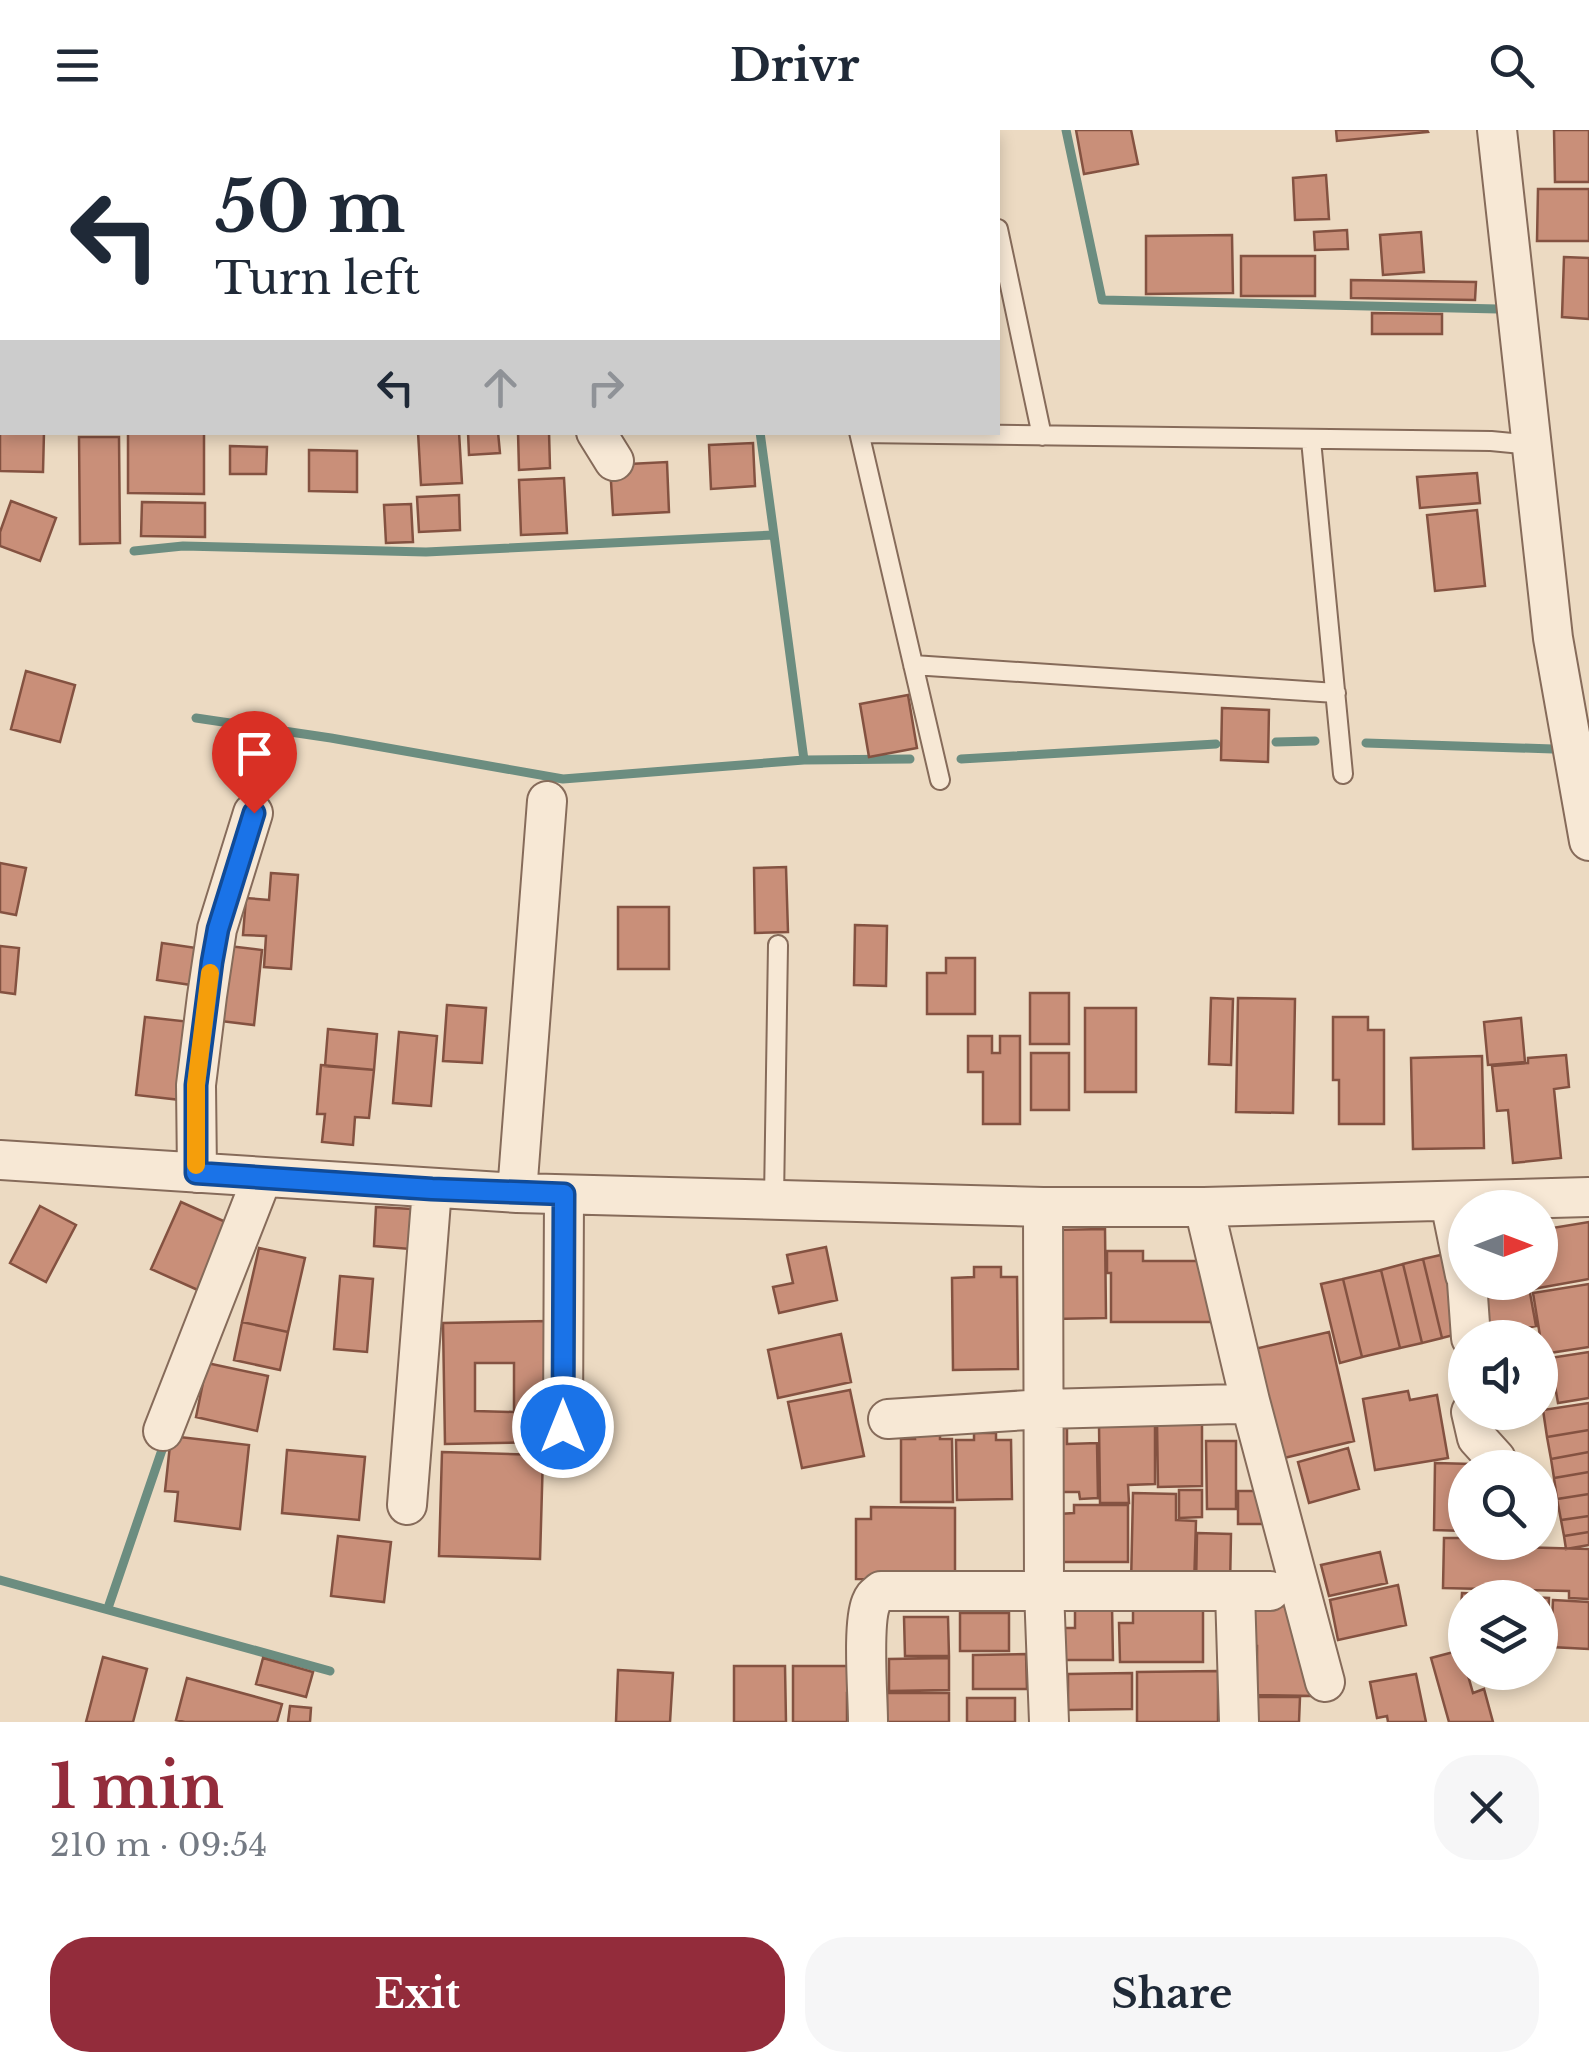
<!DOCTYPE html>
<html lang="en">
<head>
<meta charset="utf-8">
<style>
  :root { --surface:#fff; --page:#f6f6f7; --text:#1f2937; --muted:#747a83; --accent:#932c3b }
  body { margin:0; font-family:"Libre Baskerville",serif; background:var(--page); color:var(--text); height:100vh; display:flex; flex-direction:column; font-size:38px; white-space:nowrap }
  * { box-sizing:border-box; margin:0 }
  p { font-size:32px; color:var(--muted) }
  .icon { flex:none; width:55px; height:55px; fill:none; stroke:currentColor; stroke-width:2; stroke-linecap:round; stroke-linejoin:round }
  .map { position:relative; height:1592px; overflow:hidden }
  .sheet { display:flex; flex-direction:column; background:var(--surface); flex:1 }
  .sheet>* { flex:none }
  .top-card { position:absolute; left:0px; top:0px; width:1000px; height:305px; box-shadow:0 5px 15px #0003; background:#fff; color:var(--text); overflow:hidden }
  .needle { width:65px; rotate:90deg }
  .tools { position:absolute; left:1448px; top:1060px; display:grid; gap:20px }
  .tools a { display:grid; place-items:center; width:110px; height:110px; border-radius:50%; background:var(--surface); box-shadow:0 5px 15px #0003; font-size:50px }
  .pin { position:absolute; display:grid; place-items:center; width:85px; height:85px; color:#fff; margin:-102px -42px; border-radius:50% 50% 50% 0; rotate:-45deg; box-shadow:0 0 10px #0007 }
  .pin .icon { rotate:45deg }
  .me { position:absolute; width:110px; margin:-55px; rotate:0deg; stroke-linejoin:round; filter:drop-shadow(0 0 8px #0008) }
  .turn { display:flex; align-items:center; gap:35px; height:210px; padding:0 50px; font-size:45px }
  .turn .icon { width:130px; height:130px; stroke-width:2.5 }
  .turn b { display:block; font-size:70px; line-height:85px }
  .lanes { display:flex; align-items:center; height:95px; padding:0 50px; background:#0003; justify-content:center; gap:50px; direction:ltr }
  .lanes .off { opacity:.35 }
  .round { display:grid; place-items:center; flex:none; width:105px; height:105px; border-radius:40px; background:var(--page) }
  .head { display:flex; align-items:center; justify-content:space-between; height:170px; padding:0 50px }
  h1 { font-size:60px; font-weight:700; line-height:75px; color:var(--accent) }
  .cta { display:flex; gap:20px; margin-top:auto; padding:20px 50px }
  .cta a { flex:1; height:115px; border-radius:40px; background:var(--accent); color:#fff; font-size:40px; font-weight:700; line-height:115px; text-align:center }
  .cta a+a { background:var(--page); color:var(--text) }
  header { display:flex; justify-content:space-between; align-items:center; height:130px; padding:0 50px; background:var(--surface); font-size:45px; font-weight:700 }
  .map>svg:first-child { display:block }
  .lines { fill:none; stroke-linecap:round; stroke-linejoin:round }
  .stream { stroke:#6c8d80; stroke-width:9 }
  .building { fill:#c98f79; stroke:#845241; stroke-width:2.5; fill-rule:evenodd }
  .service-casing { stroke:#866b5a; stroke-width:22 }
  .minor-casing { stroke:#866b5a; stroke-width:42 }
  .service { stroke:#f7e8d5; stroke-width:18 }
  .minor { stroke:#f7e8d5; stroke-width:38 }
  .route-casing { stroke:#114b97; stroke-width:25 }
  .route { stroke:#1a73e8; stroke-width:18 }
  .slow { stroke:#f59e0b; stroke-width:18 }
</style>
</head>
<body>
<header><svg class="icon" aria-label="menu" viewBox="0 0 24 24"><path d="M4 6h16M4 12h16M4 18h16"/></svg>Drivr<svg class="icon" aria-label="search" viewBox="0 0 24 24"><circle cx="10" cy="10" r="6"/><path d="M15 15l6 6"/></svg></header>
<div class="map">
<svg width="1589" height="1592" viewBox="0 0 1589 1592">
  <rect width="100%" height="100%" fill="#ecdac2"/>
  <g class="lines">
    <path class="stream" d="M 690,0 L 691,2
      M 1066,0 L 1102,170 L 1498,179
      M 760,302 L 774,405
      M 134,421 L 183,416 L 426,422 L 774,405 L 804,630 L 910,629
      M 196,588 L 331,608 L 563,649 L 804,630
      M 1276,612 L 1315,611
      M 1366,613 L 1553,619
      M 961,629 L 1216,614
      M 0,1450 L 330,1541
      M 108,1478 L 163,1317"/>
  </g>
  <path class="building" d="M 1076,0 L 1131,0 L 1138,34 L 1084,44 Z
    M 1336,0 L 1427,0 L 1428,2 L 1337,11 Z
    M 1554,0 L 1589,0 L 1589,52 L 1555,52 Z
    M 1326,45 L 1329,89 L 1295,90 L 1293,48 Z
    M 1538,59 L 1589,59 L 1589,111 L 1537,111 Z
    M 1347,100 L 1348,119 L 1315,120 L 1314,102 Z
    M 1421,102 L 1424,142 L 1383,145 L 1380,105 Z
    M 1232,105 L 1233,163 L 1146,164 L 1146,106 Z
    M 1241,126 L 1315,126 L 1315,166 L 1241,166 Z
    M 1564,127 L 1589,128 L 1589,189 L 1562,187 Z
    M 1351,150 L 1476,152 L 1475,170 L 1351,168 Z
    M 1372,183 L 1442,184 L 1442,204 L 1372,204 Z
    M 0,262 L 2,262 L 2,302 L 44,302 L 43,342 L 0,341 Z
    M 128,302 L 204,302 L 204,364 L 128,363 Z
    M 418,302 L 459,302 L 462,353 L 421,355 Z
    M 468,302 L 498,302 L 500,323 L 469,325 Z
    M 518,302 L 549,302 L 550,338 L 519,340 Z
    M 79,307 L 119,307 L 120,413 L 80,414 Z
    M 753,313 L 755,356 L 711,359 L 709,315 Z
    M 230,316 L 267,317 L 266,344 L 230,344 Z
    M 309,320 L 357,321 L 357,362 L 309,361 Z
    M 667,332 L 669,382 L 613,385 L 610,335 Z
    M 1477,343 L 1480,373 L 1420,378 L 1417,347 Z
    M 564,348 L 567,403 L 521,405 L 519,350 Z
    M 459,365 L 460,400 L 419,402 L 417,367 Z
    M 11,371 L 56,388 L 40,431 L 0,416 L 0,402 Z
    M 142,372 L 205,373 L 205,407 L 141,406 Z
    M 411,374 L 413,412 L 386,413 L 384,375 Z
    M 1477,380 L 1485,456 L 1435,461 L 1427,385 Z
    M 26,541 L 75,555 L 60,612 L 11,599 Z
    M 908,565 L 917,618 L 869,627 L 860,574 Z
    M 1222,578 L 1269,580 L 1268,632 L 1221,630 Z
    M 0,733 L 26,738 L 16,785 L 0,782 Z
    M 786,737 L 788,802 L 755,803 L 754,738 Z
    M 271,743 L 298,745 L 291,839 L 264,837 L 266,806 L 243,805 L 246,768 L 269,770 Z
    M 618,777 L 669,777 L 669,839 L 618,839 Z
    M 855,795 L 887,796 L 886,856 L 854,855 Z
    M 162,813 L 203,819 L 198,856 L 157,850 Z
    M 220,815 L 262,820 L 254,895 L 212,890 Z
    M 0,816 L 19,818 L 15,864 L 0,862 Z
    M 946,828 L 975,828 L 975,884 L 927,884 L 927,843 L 946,843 Z
    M 1030,863 L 1069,863 L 1069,914 L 1030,914 Z
    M 1211,868 L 1233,869 L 1231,935 L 1209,934 Z
    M 1238,868 L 1295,869 L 1293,983 L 1236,982 Z
    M 447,875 L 486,878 L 482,933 L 443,931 Z
    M 1085,878 L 1136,878 L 1136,962 L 1085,962 Z
    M 145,887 L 191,892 L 181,970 L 136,965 Z
    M 1333,887 L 1368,887 L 1368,900 L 1384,900 L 1384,994 L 1339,994 L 1339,950 L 1333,950 Z
    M 1521,888 L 1525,932 L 1488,935 L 1484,892 Z
    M 328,899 L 377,904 L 374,940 L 325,936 Z
    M 399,902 L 437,906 L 431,976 L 393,973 Z
    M 968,906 L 992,906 L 992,923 L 1000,923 L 1000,906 L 1020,906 L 1020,994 L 983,994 L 983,942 L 968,942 Z
    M 1031,923 L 1069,923 L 1069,980 L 1031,980 Z
    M 1566,925 L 1569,957 L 1554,959 L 1561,1028 L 1513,1033 L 1508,980 L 1497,981 L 1492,936 L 1528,933 L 1528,928 Z
    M 1482,926 L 1484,1018 L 1413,1019 L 1411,928 Z
    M 321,935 L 374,940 L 369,988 L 355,987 L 353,1015 L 322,1012 L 325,984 L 317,984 Z
    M 181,1072 L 230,1094 L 200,1161 L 151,1139 Z
    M 40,1076 L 76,1095 L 46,1152 L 10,1133 Z
    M 376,1077 L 412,1079 L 410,1119 L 374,1116 Z
    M 1589,1092 L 1589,1149 L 1533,1159 L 1532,1152 L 1540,1152 L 1540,1100 Z
    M 1105,1099 L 1106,1188 L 1053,1189 L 1051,1100 Z
    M 826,1117 L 837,1170 L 779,1183 L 773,1157 L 793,1153 L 787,1125 Z
    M 259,1118 L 305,1128 L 288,1202 L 242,1192 Z
    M 1107,1121 L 1143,1121 L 1143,1131 L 1210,1131 L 1211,1192 L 1111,1192 L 1111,1143 L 1107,1143 Z
    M 1445,1124 L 1465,1202 L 1442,1208 L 1423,1129 Z
    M 1423,1129 L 1442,1208 L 1422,1213 L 1403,1134 Z
    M 1403,1134 L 1422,1213 L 1400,1218 L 1381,1140 Z
    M 974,1137 L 1001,1137 L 1001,1147 L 1017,1147 L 1018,1239 L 953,1240 L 952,1148 L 974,1147 Z
    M 1381,1140 L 1400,1218 L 1362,1227 L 1343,1149 Z
    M 340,1146 L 373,1149 L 367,1222 L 334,1219 Z
    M 1343,1149 L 1362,1227 L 1340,1233 L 1321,1154 Z
    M 1485,1152 L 1528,1152 L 1536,1196 L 1481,1207 Z
    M 1589,1154 L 1589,1217 L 1543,1224 L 1533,1163 Z
    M 548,1191 L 550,1312 L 445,1314 L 443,1193 ZM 475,1233 L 514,1233 L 514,1282 L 475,1281 Z
    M 242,1192 L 288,1202 L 280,1240 L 234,1230 Z
    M 1329,1202 L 1354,1311 L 1272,1331 L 1246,1221 Z
    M 841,1204 L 851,1252 L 778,1268 L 768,1220 Z
    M 1589,1222 L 1589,1268 L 1558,1273 L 1550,1228 Z
    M 207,1233 L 268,1246 L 257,1301 L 196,1287 Z
    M 850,1260 L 864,1326 L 802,1338 L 788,1272 Z
    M 1408,1261 L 1410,1270 L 1437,1265 L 1448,1328 L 1375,1340 L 1363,1269 Z
    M 1589,1273 L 1589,1300 L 1547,1307 L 1543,1280 Z
    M 1202,1291 L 1202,1356 L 1158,1357 L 1157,1292 Z
    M 1155,1293 L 1155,1354 L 1128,1355 L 1129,1373 L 1100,1373 L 1099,1294 Z
    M 1053,1295 L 1067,1295 L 1067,1314 L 1097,1313 L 1098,1368 L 1080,1369 L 1079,1362 L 1054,1362 Z
    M 1589,1300 L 1589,1322 L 1551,1329 L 1547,1307 Z
    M 914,1301 L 940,1301 L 940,1309 L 952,1309 L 953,1372 L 901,1372 L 901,1309 L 915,1309 Z
    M 974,1303 L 996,1303 L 996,1310 L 1011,1310 L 1012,1369 L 957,1370 L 956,1310 L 974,1310 Z
    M 171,1306 L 249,1315 L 240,1399 L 175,1391 L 178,1362 L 165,1361 Z
    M 1206,1311 L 1236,1311 L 1236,1379 L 1207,1379 Z
    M 1348,1318 L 1359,1359 L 1309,1373 L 1298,1332 Z
    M 287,1320 L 365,1327 L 359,1390 L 282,1383 Z
    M 442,1322 L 543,1325 L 540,1429 L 439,1426 Z
    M 1589,1322 L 1589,1342 L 1554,1348 L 1551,1329 Z
    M 1435,1333 L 1509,1335 L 1509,1338 L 1465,1338 L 1465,1401 L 1434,1400 Z
    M 1589,1342 L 1589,1364 L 1557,1369 L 1554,1348 Z
    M 1179,1360 L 1202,1360 L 1202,1387 L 1179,1388 Z
    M 1238,1361 L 1256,1361 L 1265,1394 L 1238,1394 Z
    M 1133,1363 L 1176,1364 L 1176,1390 L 1196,1391 L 1194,1457 L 1131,1455 Z
    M 1589,1364 L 1589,1386 L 1561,1390 L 1557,1369 Z
    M 1074,1375 L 1128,1375 L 1128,1432 L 1059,1432 L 1059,1384 L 1074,1383 Z
    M 871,1377 L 955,1378 L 955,1450 L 856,1449 L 856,1389 L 871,1389 Z
    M 1589,1386 L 1589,1402 L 1564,1406 L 1561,1390 Z
    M 1589,1402 L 1589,1415 L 1566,1419 L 1564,1406 Z
    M 1197,1403 L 1231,1404 L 1230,1456 L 1196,1455 Z
    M 338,1406 L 391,1412 L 384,1472 L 331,1466 Z
    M 1444,1408 L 1465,1408 L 1465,1412 L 1470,1412 L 1470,1416 L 1589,1419 L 1589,1469 L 1569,1468 L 1569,1461 L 1443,1458 Z
    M 1380,1422 L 1387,1453 L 1329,1466 L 1321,1435 Z
    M 1398,1455 L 1406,1495 L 1338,1510 L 1330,1470 Z
    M 1462,1463 L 1501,1465 L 1501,1468 L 1465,1468 L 1465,1513 L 1459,1512 Z
    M 1506,1466 L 1549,1468 L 1547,1518 L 1540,1517 L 1540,1468 Z
    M 1553,1470 L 1589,1472 L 1589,1519 L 1551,1517 Z
    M 1075,1476 L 1112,1476 L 1113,1530 L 1059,1530 L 1059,1498 L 1075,1498 Z
    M 1241,1476 L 1300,1476 L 1315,1566 L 1257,1565 L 1257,1516 L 1241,1516 Z
    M 1203,1477 L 1203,1532 L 1120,1532 L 1119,1493 L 1133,1493 L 1133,1478 Z
    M 960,1483 L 1009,1483 L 1009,1521 L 960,1521 Z
    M 904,1487 L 948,1487 L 949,1526 L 905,1526 Z
    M 1461,1520 L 1465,1542 L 1467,1542 L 1473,1563 L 1484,1559 L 1493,1592 L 1449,1592 L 1431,1528 Z
    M 1026,1524 L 1027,1559 L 973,1559 L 973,1525 Z
    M 103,1527 L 147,1539 L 133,1592 L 86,1592 Z
    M 263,1528 L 313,1542 L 306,1567 L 256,1554 Z
    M 949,1528 L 949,1560 L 889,1561 L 889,1529 Z
    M 734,1536 L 785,1536 L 786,1592 L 734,1592 Z
    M 793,1536 L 859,1536 L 859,1563 L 847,1563 L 847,1592 L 793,1592 Z
    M 618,1540 L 673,1543 L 670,1592 L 616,1592 Z
    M 1218,1541 L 1218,1592 L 1137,1592 L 1137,1542 Z
    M 1132,1543 L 1132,1579 L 1068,1580 L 1068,1544 Z
    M 1416,1544 L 1426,1592 L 1388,1592 L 1387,1586 L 1377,1588 L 1370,1552 Z
    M 187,1548 L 282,1574 L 277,1592 L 185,1592 L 176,1590 Z
    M 887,1563 L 949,1563 L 949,1592 L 887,1592 Z
    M 1253,1567 L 1300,1567 L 1299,1592 L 1253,1592 Z
    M 967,1568 L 1015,1568 L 1015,1592 L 967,1592 Z
    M 290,1576 L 311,1578 L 310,1592 L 288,1592 Z"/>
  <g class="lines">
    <g class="service-casing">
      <path id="service" d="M 789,0 L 790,2
        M 998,99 L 1042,306
        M 859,302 L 940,650
        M 860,303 L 1491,311 L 1532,315
        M 1311,310 L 1343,644
        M 913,535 L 1336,563
        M 774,1069 L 778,815"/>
    </g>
    <g class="minor-casing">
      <path id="minor" d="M 484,0 L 484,2
        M 1497,0 L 1553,508 L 1589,711
        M 306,2 L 307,0
        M 0,52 L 2,52
        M 596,302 L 614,331
        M 0,1030 L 517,1063 L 1043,1077 L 1204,1077 L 1589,1067
        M 197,1043 L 196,955 L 207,866 L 217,799 L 253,683
        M 517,1063 L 547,671
        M 1450,1072 L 1465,1145
        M 1043,1077 L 1044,1460 L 1049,1592
        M 1204,1077 L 1250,1271 L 1325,1552
        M 1467,1152 L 1471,1208
        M 1471,1282 L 1477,1308 L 1496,1329
        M 888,1289 L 1044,1279 L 1237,1274
        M 563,1297 L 564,1065
        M 163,1301 L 262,1048
        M 407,1375 L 432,1059
        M 1235,1462 L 1239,1592
        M 868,1592 C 868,1565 862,1495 871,1473 C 874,1466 875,1466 881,1461 L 1270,1461"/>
    </g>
    <use href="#service" class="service"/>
    <use href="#minor" class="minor"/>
  </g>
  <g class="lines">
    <g class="route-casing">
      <path id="route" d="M 254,683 L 218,799 L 212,832 L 196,955 L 196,1043 L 432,1059 L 564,1064 L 563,1297"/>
    </g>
    <use href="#route" class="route"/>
    <path class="slow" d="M 196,1035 L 196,955 L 210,843"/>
  </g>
</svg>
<div class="tools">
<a><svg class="needle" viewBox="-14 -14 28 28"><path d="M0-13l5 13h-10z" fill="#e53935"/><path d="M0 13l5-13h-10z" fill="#747a83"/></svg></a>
<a><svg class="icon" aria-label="sound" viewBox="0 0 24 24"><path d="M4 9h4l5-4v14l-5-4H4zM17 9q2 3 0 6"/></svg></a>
<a><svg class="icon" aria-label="search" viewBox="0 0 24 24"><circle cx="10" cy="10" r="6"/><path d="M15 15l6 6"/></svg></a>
<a><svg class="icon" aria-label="layers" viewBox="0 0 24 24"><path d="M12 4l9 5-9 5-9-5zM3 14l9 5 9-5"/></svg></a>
</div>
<div class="pin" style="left:254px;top:683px;background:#d93025"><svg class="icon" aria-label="arrive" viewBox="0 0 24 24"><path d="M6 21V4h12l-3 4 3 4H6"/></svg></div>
<svg class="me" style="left:563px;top:1297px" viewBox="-20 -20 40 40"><circle r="17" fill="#1a73e8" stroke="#fff" stroke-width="3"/><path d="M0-11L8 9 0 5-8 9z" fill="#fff"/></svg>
<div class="top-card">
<div class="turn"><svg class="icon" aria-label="left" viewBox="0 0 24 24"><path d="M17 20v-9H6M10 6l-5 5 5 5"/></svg><div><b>50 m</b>Turn left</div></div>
<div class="lanes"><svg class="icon" aria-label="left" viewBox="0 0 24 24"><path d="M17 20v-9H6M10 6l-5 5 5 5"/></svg><svg class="icon off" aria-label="ahead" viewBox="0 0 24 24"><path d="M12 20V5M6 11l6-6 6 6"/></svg><svg class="icon off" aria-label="right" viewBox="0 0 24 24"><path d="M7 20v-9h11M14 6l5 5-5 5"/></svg></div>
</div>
</div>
<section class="sheet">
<div class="head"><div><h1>1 min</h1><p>210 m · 09:54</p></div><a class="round"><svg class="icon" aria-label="close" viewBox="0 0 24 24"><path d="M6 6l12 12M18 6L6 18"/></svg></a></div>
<div class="cta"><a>Exit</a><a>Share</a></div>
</section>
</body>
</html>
